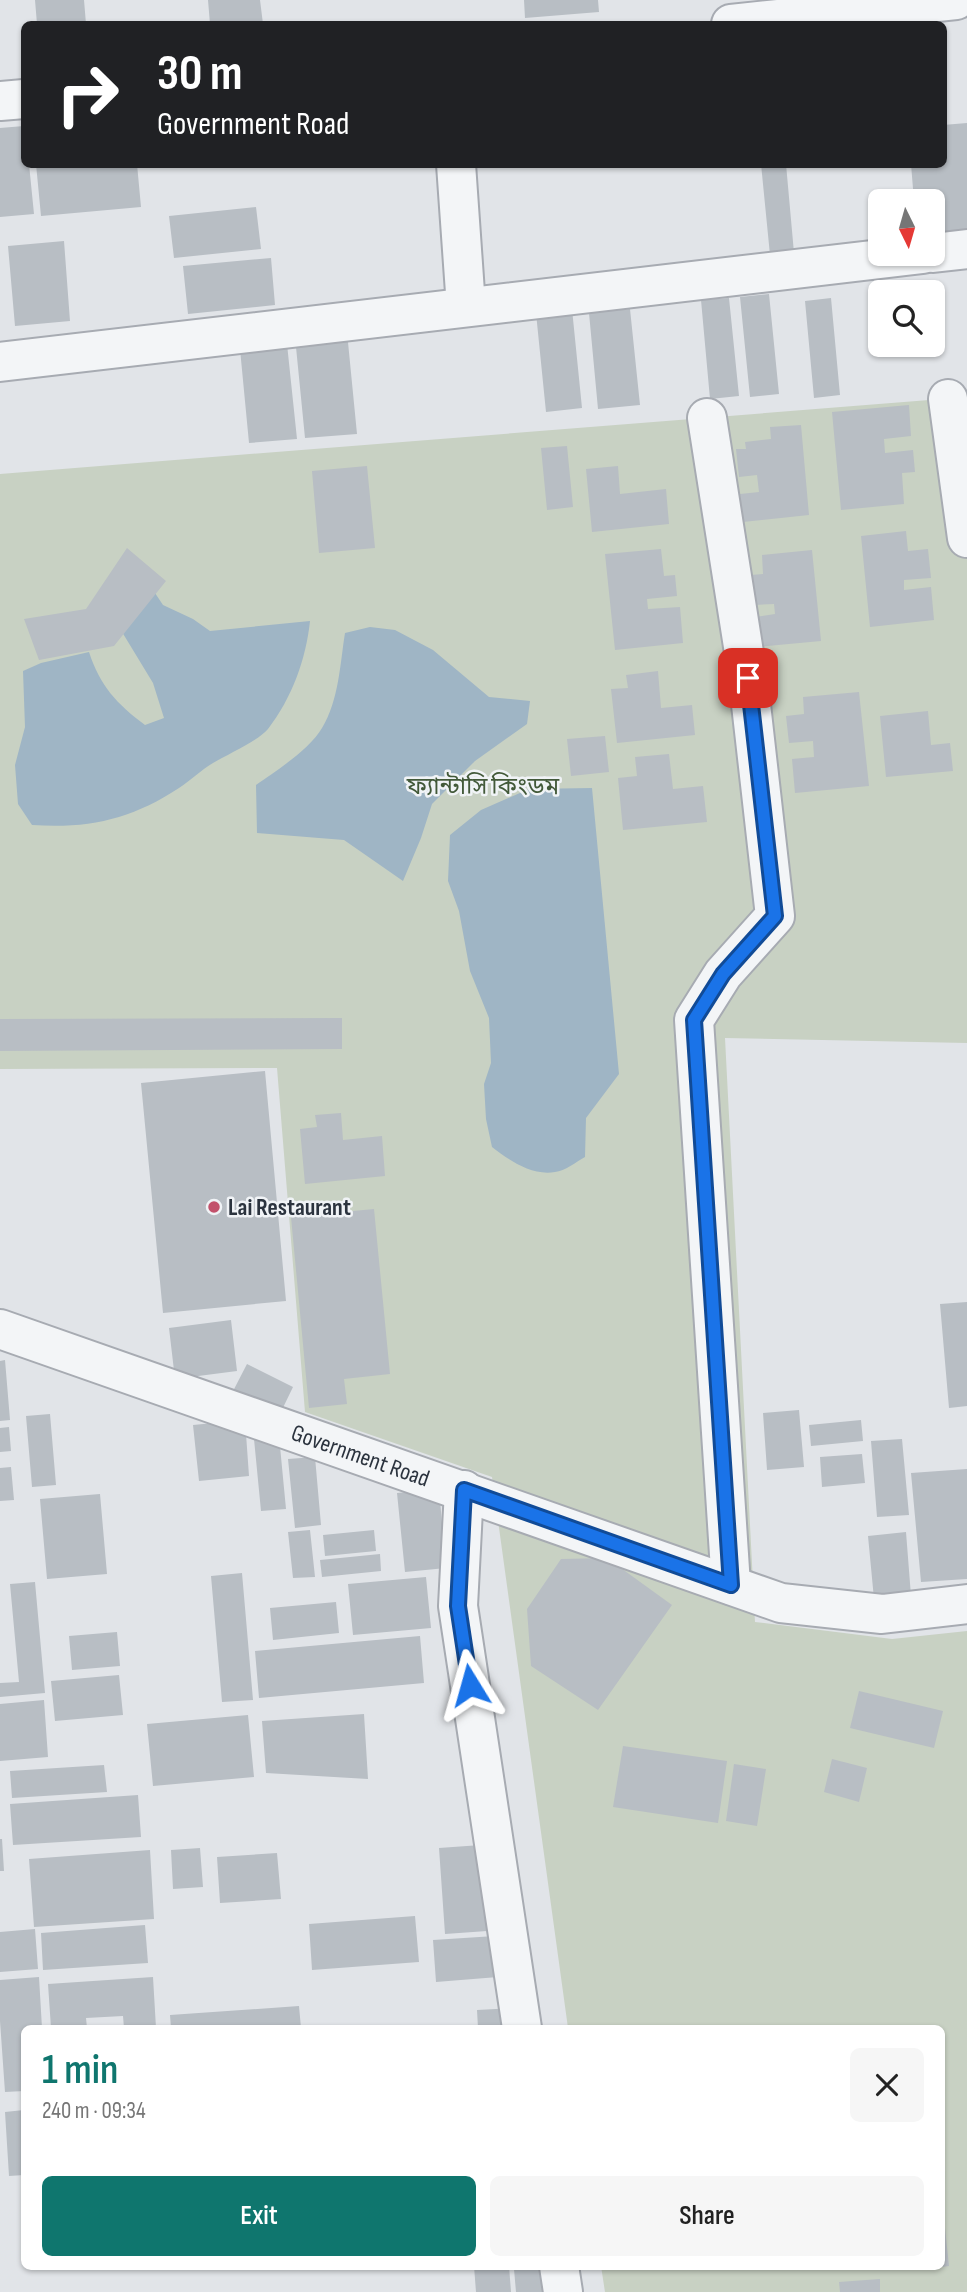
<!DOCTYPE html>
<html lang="en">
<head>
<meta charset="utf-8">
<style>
  :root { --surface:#fff; --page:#f6f6f6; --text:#222; --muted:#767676; --accent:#0f766e }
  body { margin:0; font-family:"Sofia Sans Condensed","Noto Sans Bengali",sans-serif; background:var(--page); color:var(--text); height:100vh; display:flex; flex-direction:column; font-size:26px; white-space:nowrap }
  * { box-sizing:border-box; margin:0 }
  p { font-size:23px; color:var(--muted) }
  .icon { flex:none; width:38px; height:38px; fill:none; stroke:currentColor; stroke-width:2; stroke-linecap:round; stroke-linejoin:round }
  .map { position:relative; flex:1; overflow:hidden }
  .drawer { position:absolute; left:21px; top:2025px; width:924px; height:245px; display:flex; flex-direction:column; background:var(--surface); border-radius:10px; box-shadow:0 2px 5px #0004 }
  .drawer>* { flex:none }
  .guide { position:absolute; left:21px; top:21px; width:926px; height:147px; border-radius:10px; box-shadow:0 2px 5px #0004; background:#202124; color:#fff; overflow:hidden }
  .needle { width:46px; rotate:175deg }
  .fabs { position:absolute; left:868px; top:189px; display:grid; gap:14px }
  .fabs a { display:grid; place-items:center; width:77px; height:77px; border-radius:10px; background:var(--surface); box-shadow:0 2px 5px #0004; font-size:35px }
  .pin { position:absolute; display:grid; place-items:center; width:60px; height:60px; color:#fff; margin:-30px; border-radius:14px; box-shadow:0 4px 10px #0006 }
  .me { position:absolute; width:77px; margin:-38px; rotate:352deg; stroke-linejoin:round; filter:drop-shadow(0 0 5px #0008) }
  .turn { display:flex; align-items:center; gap:24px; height:147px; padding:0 21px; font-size:32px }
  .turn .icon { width:91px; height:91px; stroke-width:2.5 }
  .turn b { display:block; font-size:49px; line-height:60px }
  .round { display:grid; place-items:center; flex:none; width:74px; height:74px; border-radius:10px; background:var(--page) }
  .summary { display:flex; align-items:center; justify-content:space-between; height:119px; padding:0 21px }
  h1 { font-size:42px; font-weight:600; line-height:52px; color:var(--accent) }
  .action { display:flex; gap:14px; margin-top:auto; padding:14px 21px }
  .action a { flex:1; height:80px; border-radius:10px; background:var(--accent); color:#fff; font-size:28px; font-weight:600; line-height:80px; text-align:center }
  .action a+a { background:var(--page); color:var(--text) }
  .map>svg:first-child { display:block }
  .green { fill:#c8d1c3 }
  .water { fill:#9fb5c5 }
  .building { fill:#b8bec4 }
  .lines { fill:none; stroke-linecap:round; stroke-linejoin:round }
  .minor-casing { stroke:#a7abb2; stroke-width:42 }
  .minor { stroke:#f3f5f7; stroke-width:38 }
  .route-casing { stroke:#114b97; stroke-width:18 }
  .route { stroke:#1a73e8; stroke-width:12 }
  .poi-dot { fill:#c2516b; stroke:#f0f3f6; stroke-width:2.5 }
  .labels { text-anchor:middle; stroke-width:5; stroke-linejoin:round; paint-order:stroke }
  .park-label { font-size:24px; fill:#425939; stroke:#f0f3f6 }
  .poi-label { font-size:24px; font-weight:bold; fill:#2b333e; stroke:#f0f3f6; text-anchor:start }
  .street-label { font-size:24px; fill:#2b333e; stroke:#f0f3f6 }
</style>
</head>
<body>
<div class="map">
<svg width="967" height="2292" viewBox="0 0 967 2292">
  <rect width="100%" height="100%" fill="#e1e4e8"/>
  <path class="green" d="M 967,397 L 967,1043 L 725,1038 L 755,1622 L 892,1639 L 967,1631 L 967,2292 L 605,2292 L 601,2266 L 942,2266 L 942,2028 L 568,2028 L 492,1477 L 305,1412 L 277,1068 L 0,1069 L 0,474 Z"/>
  <path class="water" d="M 153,590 L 163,605 L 193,619 L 210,631 L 310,621 C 306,659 292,698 268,729 C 258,741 228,754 213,763 C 201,770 191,780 179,788 C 132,819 89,829 32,825 L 18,804 L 15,765 L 25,727 L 23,671 L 41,663 L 89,652 C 100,686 117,704 145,725 L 164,718 L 153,683 L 119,627 Z
    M 370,627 L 395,630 L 433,650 L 489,697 L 530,701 L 527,724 L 475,761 L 432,804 L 421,838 L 403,881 L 344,840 L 257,833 L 256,785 C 276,771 310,749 322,728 C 339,700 340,664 345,633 Z
    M 592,788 L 619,1074 L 586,1118 L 585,1157 C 576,1162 565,1171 555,1172 C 531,1176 509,1160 492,1147 L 486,1119 L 484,1084 L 491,1063 L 489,1018 L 470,971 L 459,911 L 448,881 L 450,835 L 481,810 L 529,789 Z"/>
  <path class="building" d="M 35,0 L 84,0 L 86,24 L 37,24 Z
    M 208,0 L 260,0 L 263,24 L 210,24 Z
    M 524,0 L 598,0 L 599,12 L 525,18 Z
    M 967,123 L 967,235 L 933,238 L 933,201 L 914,201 L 911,164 L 943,164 L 943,125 Z
    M 24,126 L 24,164 L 29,164 L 34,214 L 0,217 L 0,128 Z
    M 36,164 L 137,164 L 141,207 L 41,216 Z
    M 761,164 L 786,164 L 794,253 L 770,255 Z
    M 256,207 L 261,249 L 174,258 L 169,216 Z
    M 64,241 L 70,321 L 15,326 L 8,246 Z
    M 271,258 L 275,305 L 188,314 L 183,266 Z
    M 769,294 L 779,394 L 750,397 L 740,297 Z
    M 729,298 L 739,396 L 710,399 L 701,300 Z
    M 831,298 L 840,395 L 814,398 L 805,301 Z
    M 572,309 L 582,408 L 546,412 L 536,313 Z
    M 630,309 L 640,405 L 598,409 L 589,313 Z
    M 347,332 L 357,434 L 305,438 L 295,337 Z
    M 287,344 L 297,439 L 249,443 L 240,349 Z
    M 909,405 L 911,436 L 884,439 L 885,453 L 913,450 L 915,472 L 902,473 L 904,504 L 841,510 L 832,412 Z
    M 801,425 L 809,515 L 743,522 L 740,494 L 759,492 L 757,475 L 739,477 L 736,449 L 746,449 L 745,442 L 771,439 L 770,427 Z
    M 567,446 L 573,507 L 547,510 L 541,448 Z
    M 367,466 L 375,548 L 319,553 L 312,471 Z
    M 618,466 L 620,494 L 666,489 L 669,524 L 592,532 L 586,469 Z
    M 906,531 L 908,551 L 928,549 L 931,578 L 904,580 L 904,590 L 931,587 L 934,620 L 870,627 L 861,536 Z
    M 127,548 L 166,581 L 114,646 L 39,660 L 24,619 L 86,609 Z
    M 661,549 L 664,576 L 675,575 L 677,596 L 647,599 L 648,609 L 680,607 L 683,643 L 615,650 L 605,554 Z
    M 812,550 L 821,641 L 758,647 L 755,617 L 775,614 L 774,604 L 754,605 L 751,575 L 763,574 L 762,555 Z
    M 658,671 L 661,708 L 692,705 L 695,735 L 617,743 L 611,689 L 628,688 L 626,675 Z
    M 859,692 L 869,786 L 795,793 L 792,759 L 814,757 L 813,741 L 789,743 L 786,716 L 804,714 L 803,697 Z
    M 928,711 L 931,745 L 950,743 L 953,771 L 886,777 L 880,716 Z
    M 605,736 L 609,772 L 571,776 L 567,739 Z
    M 669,754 L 673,789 L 703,786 L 707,822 L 623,830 L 618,778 L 637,776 L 635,757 Z
    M 342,1018 L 342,1049 L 0,1051 L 0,1019 Z
    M 265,1071 L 286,1301 L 163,1313 L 141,1083 Z
    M 341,1113 L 343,1140 L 382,1136 L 385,1176 L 305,1184 L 300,1129 L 317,1127 L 315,1115 Z
    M 374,1209 L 390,1374 L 344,1379 L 347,1404 L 309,1408 L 291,1217 Z
    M 967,1302 L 967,1406 L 949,1408 L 940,1304 Z
    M 231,1320 L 237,1371 L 175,1379 L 169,1328 Z
    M 5,1360 L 10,1420 L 0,1421 L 0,1361 Z
    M 247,1364 L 293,1387 L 278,1418 L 231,1395 Z
    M 799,1410 L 804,1467 L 767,1470 L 763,1413 Z
    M 50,1414 L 56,1485 L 32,1487 L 26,1416 Z
    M 245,1420 L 249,1476 L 199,1481 L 193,1425 Z
    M 861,1420 L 863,1441 L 811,1446 L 809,1425 Z
    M 9,1427 L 11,1451 L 0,1452 L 0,1428 Z
    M 279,1436 L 286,1509 L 261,1511 L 254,1439 Z
    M 902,1439 L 909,1515 L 877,1517 L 871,1441 Z
    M 862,1454 L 865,1483 L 822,1487 L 820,1457 Z
    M 315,1457 L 321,1525 L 295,1528 L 288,1459 Z
    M 11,1467 L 14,1500 L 0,1501 L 0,1468 Z
    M 967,1469 L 967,1579 L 921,1582 L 911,1473 Z
    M 439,1489 L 446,1568 L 405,1572 L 397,1493 Z
    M 100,1494 L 107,1574 L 47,1579 L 40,1499 Z
    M 310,1530 L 315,1577 L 293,1578 L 288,1532 Z
    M 374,1530 L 376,1551 L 325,1556 L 323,1535 Z
    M 906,1532 L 911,1596 L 874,1599 L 868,1536 Z
    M 380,1554 L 381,1571 L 322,1577 L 320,1560 Z
    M 607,1558 L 672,1605 L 598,1710 L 531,1666 L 527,1609 L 561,1559 Z
    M 242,1573 L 253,1700 L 222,1702 L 211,1576 Z
    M 426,1577 L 431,1628 L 353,1635 L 348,1584 Z
    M 35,1582 L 45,1693 L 0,1697 L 0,1683 L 19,1682 L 10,1584 Z
    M 336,1602 L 339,1633 L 273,1640 L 270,1608 Z
    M 117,1632 L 120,1666 L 72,1670 L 69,1636 Z
    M 420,1636 L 424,1683 L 259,1698 L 255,1651 Z
    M 119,1675 L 123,1715 L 55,1721 L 51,1681 Z
    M 859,1691 L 943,1711 L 934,1748 L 850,1728 Z
    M 44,1700 L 48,1757 L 0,1761 L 0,1704 Z
    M 364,1714 L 368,1779 L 266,1773 L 262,1721 Z
    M 248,1715 L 254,1777 L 153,1786 L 147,1724 Z
    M 623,1746 L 727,1761 L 718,1823 L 613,1807 Z
    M 832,1759 L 867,1768 L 859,1802 L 824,1792 Z
    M 734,1764 L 766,1769 L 757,1826 L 726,1821 Z
    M 104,1765 L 107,1792 L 12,1798 L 10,1771 Z
    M 138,1795 L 141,1837 L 13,1845 L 10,1804 Z
    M 0,1839 L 2,1839 L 4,1871 L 0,1871 Z
    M 481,1845 L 487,1931 L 445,1934 L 439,1848 Z
    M 200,1848 L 203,1887 L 173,1889 L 171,1850 Z
    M 150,1850 L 154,1919 L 34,1927 L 29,1859 Z
    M 277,1853 L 281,1899 L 220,1903 L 217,1857 Z
    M 415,1916 L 419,1962 L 312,1970 L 309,1924 Z
    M 145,1925 L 148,1963 L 43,1970 L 41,1933 Z
    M 35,1929 L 38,1969 L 0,1972 L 0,1932 Z
    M 495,1936 L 498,1977 L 436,1982 L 433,1940 Z
    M 39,1977 L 42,2028 L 24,2028 L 24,2091 L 5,2092 L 0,2021 L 0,1980 Z
    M 153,1977 L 156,2028 L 124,2028 L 123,2016 L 86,2018 L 87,2028 L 51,2028 L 48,1984 Z
    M 299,2006 L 301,2028 L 171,2028 L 170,2015 Z
    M 513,2008 L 514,2028 L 478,2028 L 477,2010 Z
    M 24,2110 L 24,2175 L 9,2176 L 5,2112 Z
    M 942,2228 L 945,2228 L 949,2266 L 942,2267 Z
    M 474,2266 L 509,2266 L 511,2292 L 476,2292 Z
    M 549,2266 L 551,2292 L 516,2292 L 514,2269 Z
    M 880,2279 L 880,2292 L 840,2292 L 839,2282 Z"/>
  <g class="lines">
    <g class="minor-casing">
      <g id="minor">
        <path d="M 731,24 L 956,0"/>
        <path d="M 0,101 L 24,99"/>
        <path d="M 456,164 L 466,307"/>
        <path d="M 933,253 L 967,249"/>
        <path d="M 0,362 L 923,254"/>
        <path d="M 948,399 L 967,538"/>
        <path d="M 707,418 L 748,678 L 775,916 L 723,974 L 694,1020 L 731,1585"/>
        <path id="s1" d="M 0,1329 L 781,1603 L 882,1614 L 967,1604"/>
        <path d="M 464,1490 L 458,1606 L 522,2028"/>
        <path d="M 559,2266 L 563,2292"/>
      </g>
    </g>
    <use href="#minor" class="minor"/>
  </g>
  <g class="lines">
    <g class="route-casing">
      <path id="route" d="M 470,1685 L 458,1606 L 464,1490 L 731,1585 L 694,1020 L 723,974 L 775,916 L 748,678"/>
    </g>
    <use href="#route" class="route"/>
  </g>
  <circle class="poi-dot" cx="214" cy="1207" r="7"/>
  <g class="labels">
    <g class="park-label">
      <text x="483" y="794">ফ্যান্টাসি কিংডম</text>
    </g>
    <g class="poi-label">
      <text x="228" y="1215">Lai Restaurant</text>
    </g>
    <g class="street-label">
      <text dy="8" stroke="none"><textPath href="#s1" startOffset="382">Government Road</textPath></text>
    </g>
  </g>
</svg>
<div class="fabs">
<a><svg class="needle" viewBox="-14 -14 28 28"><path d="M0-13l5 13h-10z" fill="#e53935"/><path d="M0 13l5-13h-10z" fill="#767676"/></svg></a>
<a><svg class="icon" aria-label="search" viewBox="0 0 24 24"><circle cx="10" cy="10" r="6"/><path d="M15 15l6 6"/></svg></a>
</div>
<div class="pin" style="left:748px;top:678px;background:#d93025"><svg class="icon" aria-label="arrive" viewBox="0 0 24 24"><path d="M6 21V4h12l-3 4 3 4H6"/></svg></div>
<svg class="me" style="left:470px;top:1685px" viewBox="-20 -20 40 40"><path d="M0-17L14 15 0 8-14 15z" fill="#1a73e8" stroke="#fff" stroke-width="4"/></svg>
<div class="guide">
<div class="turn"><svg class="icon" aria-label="right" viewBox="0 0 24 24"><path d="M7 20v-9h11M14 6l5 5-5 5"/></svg><div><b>30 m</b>Government Road</div></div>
</div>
<section class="drawer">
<div class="summary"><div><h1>1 min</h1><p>240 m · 09:34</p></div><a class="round"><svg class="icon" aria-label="close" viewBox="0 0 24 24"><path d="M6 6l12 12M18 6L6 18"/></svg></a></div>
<div class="action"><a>Exit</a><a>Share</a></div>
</section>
</div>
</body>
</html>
